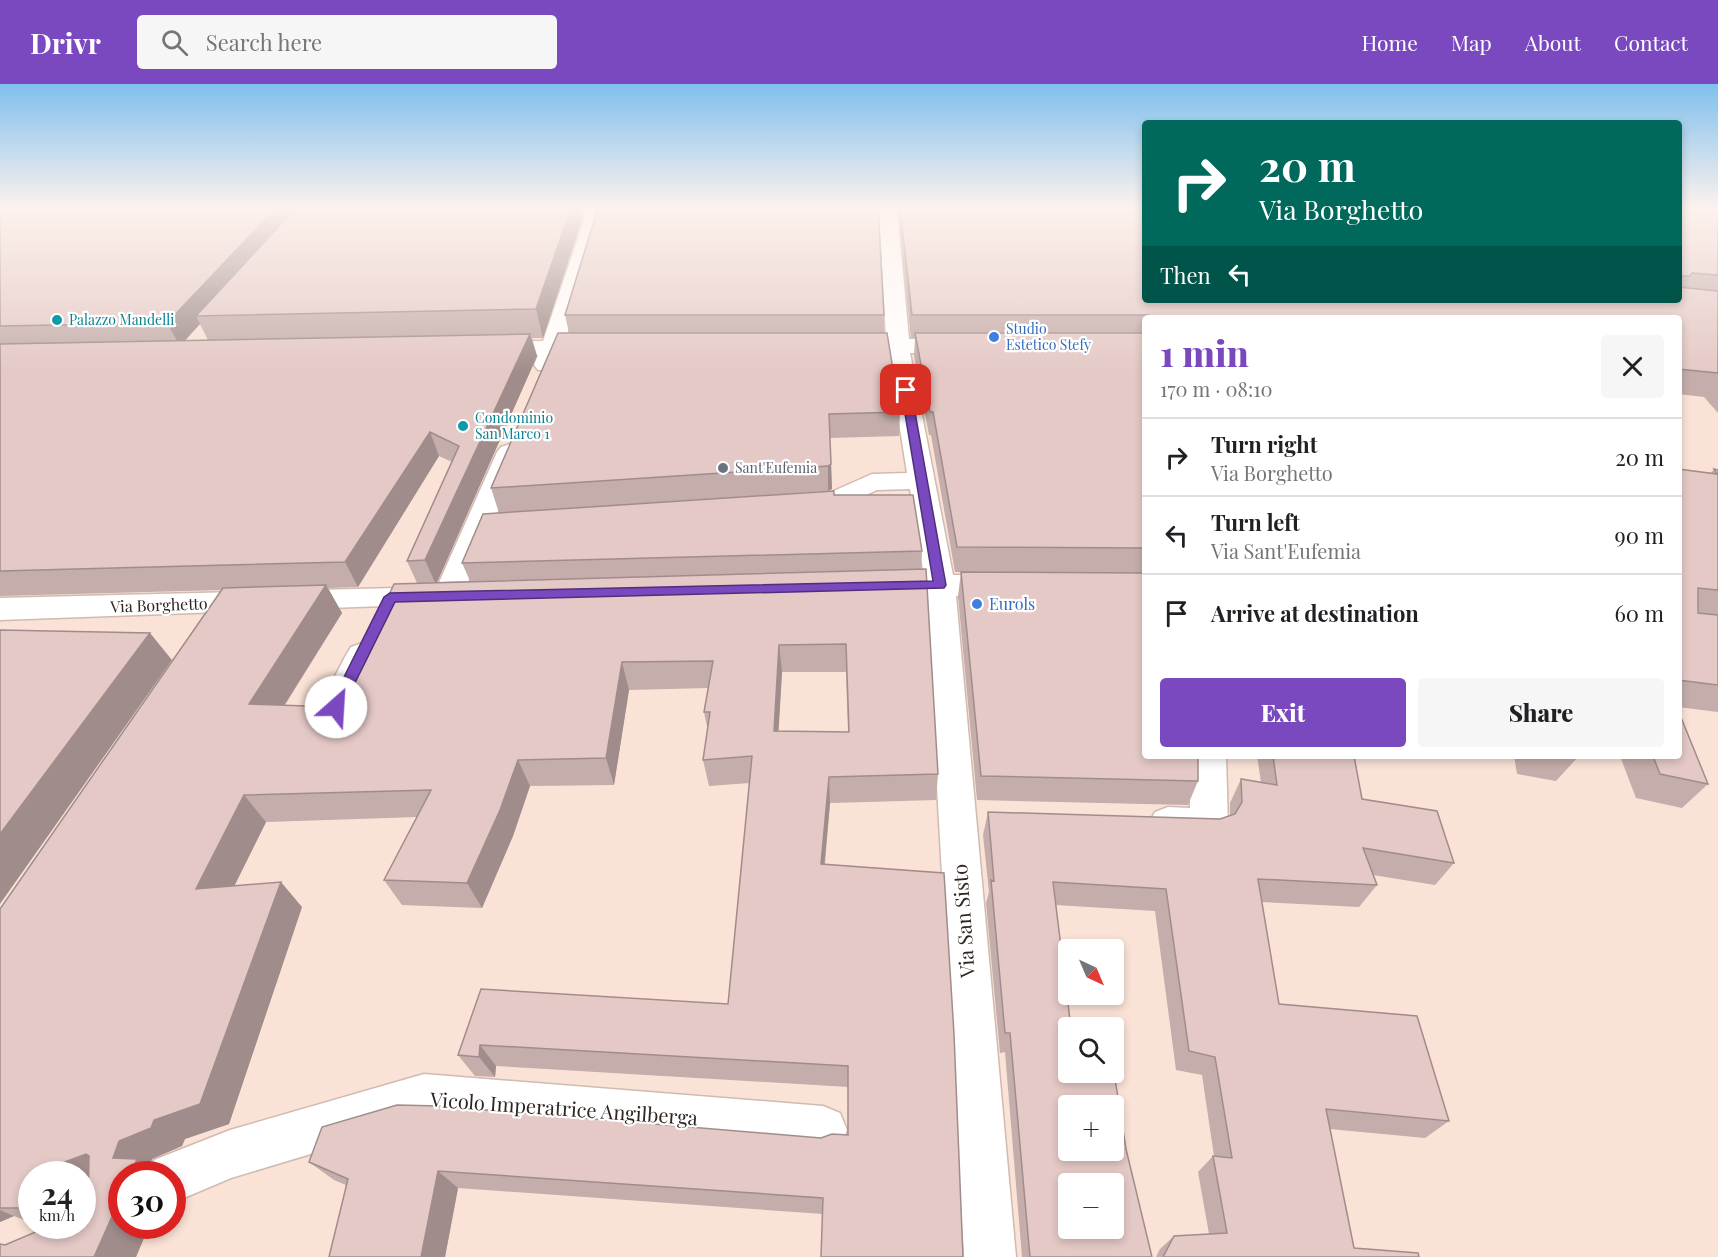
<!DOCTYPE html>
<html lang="en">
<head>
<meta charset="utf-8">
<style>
  :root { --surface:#fff; --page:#f6f6f6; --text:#202124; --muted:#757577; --line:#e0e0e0; --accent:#7a48bf }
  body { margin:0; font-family:"Playfair Display",serif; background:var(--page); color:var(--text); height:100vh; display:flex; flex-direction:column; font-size:22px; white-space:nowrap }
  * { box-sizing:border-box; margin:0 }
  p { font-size:20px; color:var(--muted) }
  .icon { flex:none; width:33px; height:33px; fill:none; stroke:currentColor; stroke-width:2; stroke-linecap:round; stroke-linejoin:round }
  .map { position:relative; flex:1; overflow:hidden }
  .side { position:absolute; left:1142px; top:231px; width:540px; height:444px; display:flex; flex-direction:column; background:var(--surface); border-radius:6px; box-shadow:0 3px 9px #0003 }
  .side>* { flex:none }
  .top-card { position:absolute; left:1142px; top:36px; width:540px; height:183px; border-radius:6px; box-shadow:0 3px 9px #0003; background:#00695c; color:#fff; overflow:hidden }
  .needle { width:39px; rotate:136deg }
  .controls { position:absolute; left:1058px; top:855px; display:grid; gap:12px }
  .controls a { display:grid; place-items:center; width:66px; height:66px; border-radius:6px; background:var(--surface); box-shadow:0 3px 9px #0003; font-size:30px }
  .speed { position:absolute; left:18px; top:1077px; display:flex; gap:12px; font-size:30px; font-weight:700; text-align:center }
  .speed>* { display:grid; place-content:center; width:78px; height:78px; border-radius:50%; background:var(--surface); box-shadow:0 3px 9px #0003; line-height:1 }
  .speed small { font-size:15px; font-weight:400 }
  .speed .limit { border:9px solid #d22; background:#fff; color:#111 }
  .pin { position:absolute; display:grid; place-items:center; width:51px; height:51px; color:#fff; margin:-26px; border-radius:12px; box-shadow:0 3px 9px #0006 }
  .me { position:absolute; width:66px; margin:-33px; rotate:26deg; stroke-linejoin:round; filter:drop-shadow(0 0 4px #0008) }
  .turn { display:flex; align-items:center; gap:21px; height:126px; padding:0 18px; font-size:27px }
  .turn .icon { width:78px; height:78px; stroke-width:2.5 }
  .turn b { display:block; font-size:42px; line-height:51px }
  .then { display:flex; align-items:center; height:57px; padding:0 18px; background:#0003; gap:12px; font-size:22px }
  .round { display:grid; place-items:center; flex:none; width:63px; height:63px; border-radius:6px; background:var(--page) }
  .summary { display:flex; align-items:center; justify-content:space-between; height:102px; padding:0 18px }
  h1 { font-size:36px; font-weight:800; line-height:45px; color:var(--accent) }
  .cta { display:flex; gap:12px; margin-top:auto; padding:12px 18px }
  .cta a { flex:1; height:69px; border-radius:6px; background:var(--accent); color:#fff; font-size:24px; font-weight:800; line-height:69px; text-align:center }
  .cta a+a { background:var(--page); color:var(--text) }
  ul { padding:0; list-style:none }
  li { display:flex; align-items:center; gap:18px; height:78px; padding:0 18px; border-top:2px solid var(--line) }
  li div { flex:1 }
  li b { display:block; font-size:22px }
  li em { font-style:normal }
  header { display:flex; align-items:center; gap:36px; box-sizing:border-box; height:84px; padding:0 30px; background:var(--accent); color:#fff }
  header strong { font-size:28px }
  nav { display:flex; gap:33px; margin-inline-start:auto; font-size:21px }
  .search { width:420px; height:54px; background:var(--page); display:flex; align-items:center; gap:15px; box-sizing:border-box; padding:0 21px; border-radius:6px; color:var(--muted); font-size:22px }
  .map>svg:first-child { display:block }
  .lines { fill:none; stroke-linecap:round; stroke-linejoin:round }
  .minor-casing { stroke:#d1baaf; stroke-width:3 }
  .minor { fill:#fff; fill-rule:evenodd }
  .wall { fill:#c4adaa; fill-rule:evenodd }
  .shaded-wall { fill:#a08d8b }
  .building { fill:#e4c9c6; stroke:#a08d8b; stroke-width:1.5; fill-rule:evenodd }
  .route { fill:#7a48bf; stroke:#4f2f7c; stroke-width:1.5 }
  .culture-dot { fill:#0f9aa8; stroke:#fff; stroke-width:2 }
  .shop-dot { fill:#3f7fe0; stroke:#fff; stroke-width:2 }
  .worship-dot { fill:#6b7280; stroke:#fff; stroke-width:2 }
  .labels { text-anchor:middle; stroke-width:4.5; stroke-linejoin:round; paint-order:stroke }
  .far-culture-label { font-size:14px; fill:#0d838f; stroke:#fff; text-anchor:start }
  .far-shop-label { font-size:14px; fill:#366cbe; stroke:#fff; text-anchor:start }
  .far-worship-label { font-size:14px; fill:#5b616d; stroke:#fff; text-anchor:start }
  .shop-label { font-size:16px; fill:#366cbe; stroke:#fff; text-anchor:start }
  .street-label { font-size:16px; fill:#2f2621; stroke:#fff }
  .near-street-label { font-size:20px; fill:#2f2621; stroke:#fff }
</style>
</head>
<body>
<header>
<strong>Drivr</strong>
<div class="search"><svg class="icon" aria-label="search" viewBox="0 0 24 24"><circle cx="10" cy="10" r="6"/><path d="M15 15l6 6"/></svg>Search here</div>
<nav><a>Home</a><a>Map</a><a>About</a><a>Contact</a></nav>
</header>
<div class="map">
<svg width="1718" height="1173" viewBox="0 0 1718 1173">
  <rect width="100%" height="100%" fill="#fae2d6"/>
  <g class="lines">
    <g class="minor-casing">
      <path id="minor" d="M 528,124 L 644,124 L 635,129 L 604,130 L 565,257 L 605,258 L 608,263 L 605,268 L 561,270 L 554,286 L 538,286 L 534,281 L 538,271 L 481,270 L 478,265 L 481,260 L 489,258 L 543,257 L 586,130 L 536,131 L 530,130 Z
        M 879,124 L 897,124 L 909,255 L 960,255 L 968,257 L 971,262 L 968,267 L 960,269 L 910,269 L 953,491 L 1006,491 L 1017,494 L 1021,501 L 1017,508 L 1006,511 L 956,512 L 1016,1173 L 964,1173 L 926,512 L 883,512 L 872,509 L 868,502 L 872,495 L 883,492 L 924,492 L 910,405 L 877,406 L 835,425 L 803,427 L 793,425 L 789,419 L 793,413 L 829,409 L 872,390 L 907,389 L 888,269 L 835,267 L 832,262 L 835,257 L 886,255 Z
        M 510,360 L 519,363 L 523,368 L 459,519 L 448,522 L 440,520 L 0,536 L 0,514 L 437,503 L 497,368 L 501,363 Z
        M 362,559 L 373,563 L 378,571 L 348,632 L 336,636 L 324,632 L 319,623 L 346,571 L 351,563 Z
        M 1190,672 L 1226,672 L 1228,740 L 1222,751 C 1201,759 1176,758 1155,750 L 1149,739 L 1155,728 L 1168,723 L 1190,724 Z
        M 424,990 L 823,1022 L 840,1029 L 847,1046 L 840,1063 L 823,1070 L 424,1036 L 231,1094 L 172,1119 L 172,1090 L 149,1090 L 154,1076 L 230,1046 Z"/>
    </g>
    <use href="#minor" class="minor"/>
  </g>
  <path class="wall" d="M 0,124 L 289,124 L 291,129 L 583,132 L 543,254 L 532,254 L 537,272 L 437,498 L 470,497 L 462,479 L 834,411 L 922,467 L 921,485 L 938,690 L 936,716 L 830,719 L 825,780 L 944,789 L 823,1130 L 458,1104 L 445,1173 L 329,1173 L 346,1101 L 334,1096 L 309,1078 L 821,1054 L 848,1051 L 848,1003 L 496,982 L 495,993 L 475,992 L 458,971 L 481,905 L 728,920 L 749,699 L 709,702 L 703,676 L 708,647 L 704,628 L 708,604 L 629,606 L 614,701 L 530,702 L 513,752 L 482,824 L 402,821 L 384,796 L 417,733 L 266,738 L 234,802 L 302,823 L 229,1040 L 185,1055 L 182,1062 L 152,1075 L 150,1082 L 166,1090 L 122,1090 L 122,1142 L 149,1142 L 136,1173 L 0,1173 L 5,1161 L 88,1125 L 88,1101 L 32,1090 L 32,1139 L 14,1132 L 0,1138 L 0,825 L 221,506 L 0,512 ZM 200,240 L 208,256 L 185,256 ZM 439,372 L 452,378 L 407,477 L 417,499 L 337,623 L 285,621 L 342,529 L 328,504 L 358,503 ZM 782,588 L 846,588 L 848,648 L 778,647 Z
    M 897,124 L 1144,124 L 1144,216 L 1678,216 L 1678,124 L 1718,124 L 1718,329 L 1704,313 L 1678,310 L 1678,234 L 1144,234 L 1144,672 L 1198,697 L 1188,721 L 977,716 L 958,512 L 961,488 L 955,488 L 931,351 L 929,351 L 914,272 L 915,254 L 911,254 Z
    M 565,231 L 884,231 L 884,249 L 900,328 L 899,352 L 830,354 L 832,405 L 828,407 L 499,429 L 491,404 L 569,249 Z
    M 1678,385 L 1711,389 L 1714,385 L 1718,386 L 1718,628 L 1678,623 Z
    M 1257,672 L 1354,672 L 1362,715 L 1454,779 L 1435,801 L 1373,791 L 1377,801 L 1359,823 L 1262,818 L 1279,920 L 1449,1037 L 1425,1054 L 1330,1045 L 1354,1164 L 1419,1173 L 1156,1173 L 1160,1165 L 1174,1152 L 1209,1150 L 1198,1088 L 1213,1072 L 1214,1072 L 1202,991 L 1176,986 L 1155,827 L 1056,821 L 1068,988 L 1126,1065 L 1152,1173 L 1022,1173 L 1005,968 L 1000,969 L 986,819 L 989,808 L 983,751 L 988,728 L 1220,735 L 1230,732 L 1230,719 L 1241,695 L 1261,698 Z
    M 1514,672 L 1578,672 L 1578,673 L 1556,697 L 1517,690 Z
    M 1620,672 L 1678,672 L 1708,700 L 1682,724 L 1636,714 Z"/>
  <path class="shaded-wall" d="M 276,124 L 289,124 L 294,135 L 196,232 L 200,240 L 180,262 L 167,239 Z
    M 571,124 L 581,124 L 583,132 L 543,254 L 536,225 Z
    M 530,250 L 537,272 L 436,501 L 425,476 Z
    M 430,348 L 439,372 L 358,503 L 345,478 Z
    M 831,380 L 832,405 L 828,407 L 828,382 Z
    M 326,501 L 342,529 L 268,647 L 249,620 Z
    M 150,549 L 172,576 L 0,820 L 0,750 Z
    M 779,561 L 782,588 L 777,674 L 774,647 Z
    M 622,578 L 629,606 L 614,701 L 606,674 Z
    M 518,676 L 530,702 L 513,752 L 482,824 L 467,799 Z
    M 829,693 L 830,719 L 822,805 L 821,780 Z
    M 244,711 L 266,738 L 221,829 L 196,805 Z
    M 281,798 L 302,823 L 229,1040 L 185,1055 L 182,1062 L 152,1075 L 150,1082 L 166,1090 L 130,1090 L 113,1074 L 119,1057 L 154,1036 Z
    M 480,961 L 496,982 L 495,993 L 479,973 Z
    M 86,1070 L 121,1088 L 82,1103 L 82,1090 L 43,1090 L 43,1086 Z
    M 438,1087 L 458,1104 L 445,1173 L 421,1173 Z
    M 122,1110 L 122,1142 L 149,1142 L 136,1173 L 94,1173 Z
    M 0,1126 L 14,1132 L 0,1138 Z"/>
  <path class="building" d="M 0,124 L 276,124 L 167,239 L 0,242 Z
    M 296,124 L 571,124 L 536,225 L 196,232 Z
    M 598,124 L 878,124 L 884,231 L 565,231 Z
    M 900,124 L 1144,124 L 1144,216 L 1678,216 L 1678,203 L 1718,207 L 1718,289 L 1678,285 L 1678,234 L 1152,234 L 1149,231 L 912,231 Z
    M 1678,124 L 1718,124 L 1718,191 L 1692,189 L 1690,192 L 1678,192 Z
    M 558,249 L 887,249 L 900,328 L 829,330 L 831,380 L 828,382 L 491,404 Z
    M 915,249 L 1144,249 L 1144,464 L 957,463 L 933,328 L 930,328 Z
    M 530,250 L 425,476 L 407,477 L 459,362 L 430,348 L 345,478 L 0,487 L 0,260 Z
    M 1678,385 L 1717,390 L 1714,385 L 1718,386 L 1718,506 L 1698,504 L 1698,529 L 1718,531 L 1718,601 L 1678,596 Z
    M 834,407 L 834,411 L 913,411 L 922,467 L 462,479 L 483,430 Z
    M 926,485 L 938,690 L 829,693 L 821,780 L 944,789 L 954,950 L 963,1173 L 821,1173 L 823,1114 L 438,1087 L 421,1173 L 329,1173 L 348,1095 L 309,1078 L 322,1043 L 397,1021 L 440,1022 L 821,1054 L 832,1050 L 848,1051 L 848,982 L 480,961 L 479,973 L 458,971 L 481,905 L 728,920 L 752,672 L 703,676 L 710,628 L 704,628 L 713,577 L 622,578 L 606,674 L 518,676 L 500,726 L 467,799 L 384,796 L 431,706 L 244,711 L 196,805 L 281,798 L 200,1020 L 154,1036 L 151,1044 L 119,1057 L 113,1074 L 137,1075 L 130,1090 L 122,1090 L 122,1110 L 94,1173 L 0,1173 L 0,1160 L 5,1161 L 38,1147 L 40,1142 L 82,1142 L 82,1127 L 88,1125 L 89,1072 L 86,1070 L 43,1086 L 43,1090 L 32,1090 L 32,1124 L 0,1124 L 0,825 L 223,504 L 326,501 L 249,620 L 337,623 L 394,500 ZM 846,560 L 849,648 L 774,647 L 779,561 Z
    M 961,488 L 1144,489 L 1144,672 L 1198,672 L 1198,697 L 981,692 Z
    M 0,546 L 150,549 L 0,750 Z
    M 1678,626 L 1708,700 L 1660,690 L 1653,672 L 1678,672 Z
    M 1273,672 L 1354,672 L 1362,715 L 1437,727 L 1454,779 L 1363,764 L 1377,801 L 1258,795 L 1279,920 L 1417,932 L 1449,1037 L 1326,1025 L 1354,1164 L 1418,1169 L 1419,1173 L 1163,1173 L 1174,1152 L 1227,1149 L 1213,1072 L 1232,1074 L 1215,973 L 1189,967 L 1166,805 L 1053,798 L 1071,944 L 1068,944 L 1068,988 L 1113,988 L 1113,982 L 1126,1065 L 1152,1173 L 1030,1173 L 1010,949 L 1005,949 L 991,796 L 994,797 L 988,728 L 1220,735 L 1235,730 L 1242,718 L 1241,695 L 1277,701 ZM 1068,1022 L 1113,1022 L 1113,1066 L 1068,1066 ZM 1068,1100 L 1113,1100 L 1113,1144 L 1068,1144 Z"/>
  <linearGradient id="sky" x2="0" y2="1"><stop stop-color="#80c0ee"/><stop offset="0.43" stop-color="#fdf2ed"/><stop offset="1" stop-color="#fdf2ed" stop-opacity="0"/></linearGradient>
  <rect width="1718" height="289" fill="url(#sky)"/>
  <path class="route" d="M 906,303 L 911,306 L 946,501 L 944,504 L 395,518 L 341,627 L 331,627 L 329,623 L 384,513 L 390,509 L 933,497 L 901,306 Z"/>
  <g class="culture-dot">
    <circle cx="57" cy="236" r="6"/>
    <circle cx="463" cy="342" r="6"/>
  </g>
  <g class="shop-dot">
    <circle cx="994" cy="253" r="6"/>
    <circle cx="977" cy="520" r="6"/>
  </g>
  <circle class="worship-dot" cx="723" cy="384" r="6"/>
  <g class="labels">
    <g class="far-culture-label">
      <text x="69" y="241">Palazzo Mandelli</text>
      <text x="475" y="339">Condominio<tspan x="475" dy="16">San Marco 1</tspan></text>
    </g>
    <g class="far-shop-label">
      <text x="1006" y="250">Studio<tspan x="1006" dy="16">Estetico Stefy</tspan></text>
    </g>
    <g class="far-worship-label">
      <text x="735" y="389">Sant'Eufemia</text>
    </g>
    <g class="shop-label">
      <text x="989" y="526">Eurols</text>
    </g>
    <g class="street-label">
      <text transform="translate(159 521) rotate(-2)" y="6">Via Borghetto</text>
    </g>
    <g class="near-street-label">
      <text transform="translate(964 837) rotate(-94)" y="7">Via San Sisto</text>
      <text transform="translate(564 1025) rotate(4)" y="7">Vicolo Imperatrice Angilberga</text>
    </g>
  </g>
</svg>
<div class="controls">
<a><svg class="needle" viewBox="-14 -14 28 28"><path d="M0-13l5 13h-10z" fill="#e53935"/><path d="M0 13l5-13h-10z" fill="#757577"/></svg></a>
<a><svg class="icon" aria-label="search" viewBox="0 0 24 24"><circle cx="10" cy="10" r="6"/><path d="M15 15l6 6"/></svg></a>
<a>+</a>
<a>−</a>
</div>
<div class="speed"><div>24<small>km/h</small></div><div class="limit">30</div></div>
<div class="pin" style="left:906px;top:306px;background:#d93025"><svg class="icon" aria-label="arrive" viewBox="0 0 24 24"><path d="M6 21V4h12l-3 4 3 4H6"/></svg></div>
<svg class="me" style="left:336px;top:623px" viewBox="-20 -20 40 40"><circle r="19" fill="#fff"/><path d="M0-13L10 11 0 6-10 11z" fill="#7a48bf"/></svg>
<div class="top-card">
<div class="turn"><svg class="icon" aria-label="right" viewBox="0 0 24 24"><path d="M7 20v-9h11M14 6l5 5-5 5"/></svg><div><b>20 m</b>Via Borghetto</div></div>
<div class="then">Then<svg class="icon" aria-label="left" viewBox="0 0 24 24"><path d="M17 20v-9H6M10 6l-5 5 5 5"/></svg></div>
</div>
<section class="side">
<div class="summary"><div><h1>1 min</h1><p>170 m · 08:10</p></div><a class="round"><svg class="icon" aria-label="close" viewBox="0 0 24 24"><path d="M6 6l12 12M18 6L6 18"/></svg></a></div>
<ul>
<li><svg class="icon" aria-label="right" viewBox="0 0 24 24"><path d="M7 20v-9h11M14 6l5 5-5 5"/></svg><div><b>Turn right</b><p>Via Borghetto</p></div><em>20 m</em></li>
<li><svg class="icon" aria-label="left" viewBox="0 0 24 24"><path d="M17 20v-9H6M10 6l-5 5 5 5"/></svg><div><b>Turn left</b><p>Via Sant'Eufemia</p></div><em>90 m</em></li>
<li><svg class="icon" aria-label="arrive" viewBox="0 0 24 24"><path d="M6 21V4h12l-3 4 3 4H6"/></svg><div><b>Arrive at destination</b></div><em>60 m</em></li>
</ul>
<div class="cta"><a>Exit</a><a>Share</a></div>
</section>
</div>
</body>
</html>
